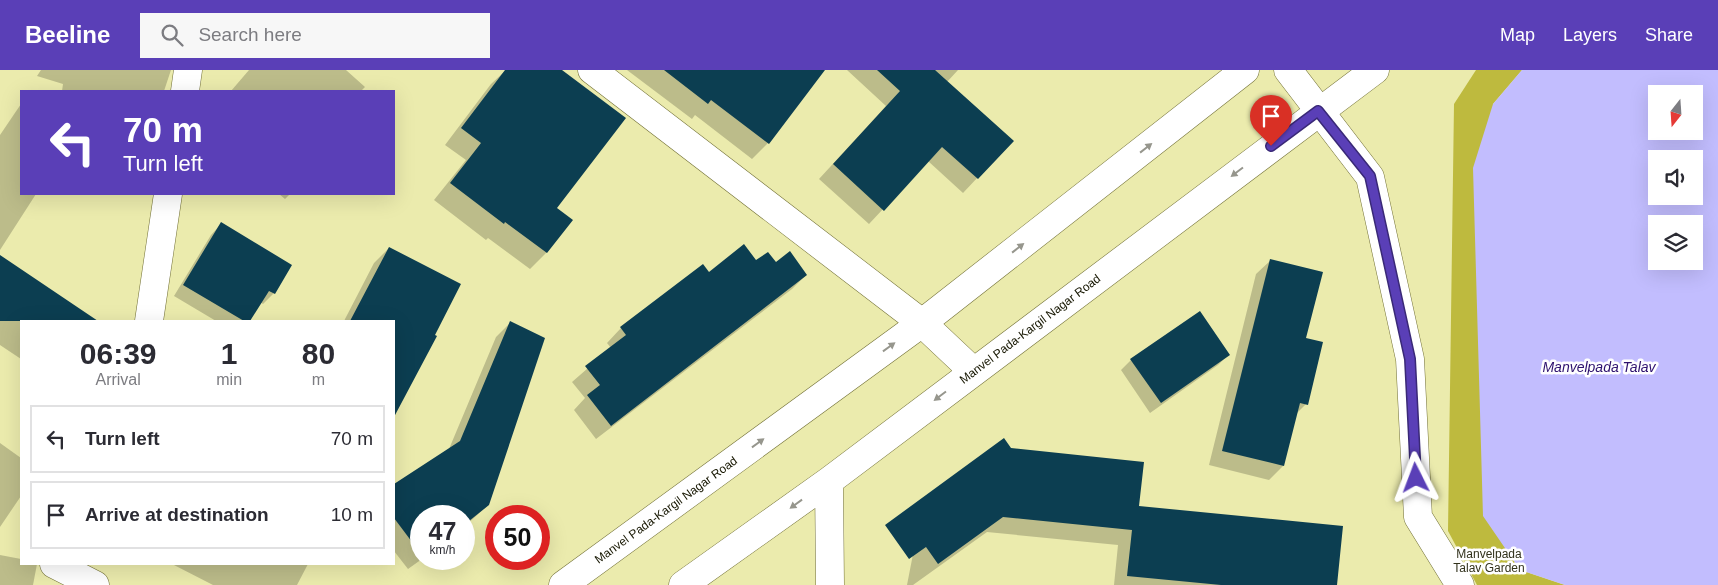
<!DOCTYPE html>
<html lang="en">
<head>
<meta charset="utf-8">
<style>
  :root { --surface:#fff; --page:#f7f7f7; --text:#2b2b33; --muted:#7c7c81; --line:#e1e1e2; --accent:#5a3fb7 }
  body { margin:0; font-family:Helvetica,sans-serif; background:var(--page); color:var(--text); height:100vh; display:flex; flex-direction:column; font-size:19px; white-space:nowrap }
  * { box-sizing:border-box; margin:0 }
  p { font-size:16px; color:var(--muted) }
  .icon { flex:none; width:28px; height:28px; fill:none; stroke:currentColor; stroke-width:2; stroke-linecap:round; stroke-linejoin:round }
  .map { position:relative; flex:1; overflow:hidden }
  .drawer { position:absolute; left:20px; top:250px; width:375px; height:245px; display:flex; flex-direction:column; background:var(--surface); border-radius:0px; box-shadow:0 5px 20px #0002 }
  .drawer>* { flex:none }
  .banner { position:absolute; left:20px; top:20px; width:375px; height:105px; border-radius:0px; box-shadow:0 5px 20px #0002; background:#5a3fb7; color:#fff; overflow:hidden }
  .needle { width:32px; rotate:197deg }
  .tools { position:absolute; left:1648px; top:15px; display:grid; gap:10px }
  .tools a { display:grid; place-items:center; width:55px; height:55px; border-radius:0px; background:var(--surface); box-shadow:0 5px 20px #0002; font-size:25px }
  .speed { position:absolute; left:410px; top:435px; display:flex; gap:10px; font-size:25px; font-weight:700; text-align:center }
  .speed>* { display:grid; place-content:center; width:65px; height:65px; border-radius:50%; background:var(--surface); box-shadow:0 5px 20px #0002; line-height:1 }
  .speed small { font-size:12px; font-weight:400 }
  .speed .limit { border:8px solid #d22; background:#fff; color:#111 }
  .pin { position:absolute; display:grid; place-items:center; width:42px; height:42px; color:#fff; margin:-51px -21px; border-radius:50% 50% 50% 0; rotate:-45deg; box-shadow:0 0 5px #0007 }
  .pin .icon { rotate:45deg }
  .me { position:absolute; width:55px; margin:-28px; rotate:357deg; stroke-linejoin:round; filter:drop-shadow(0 0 4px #0008) }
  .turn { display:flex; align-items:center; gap:18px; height:105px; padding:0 20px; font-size:22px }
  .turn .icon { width:65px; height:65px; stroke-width:2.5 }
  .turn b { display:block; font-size:35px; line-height:42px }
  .eta { display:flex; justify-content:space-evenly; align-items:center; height:85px; text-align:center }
  .eta b { font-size:30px; font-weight:800; line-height:35px }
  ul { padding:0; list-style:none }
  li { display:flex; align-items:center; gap:15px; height:68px; margin:0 10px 8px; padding:0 10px; border:2px solid var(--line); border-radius:0px }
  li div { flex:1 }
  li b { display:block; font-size:19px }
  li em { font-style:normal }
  header { display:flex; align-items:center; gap:30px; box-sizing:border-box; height:70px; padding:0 25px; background:var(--accent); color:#fff }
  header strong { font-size:24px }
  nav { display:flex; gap:28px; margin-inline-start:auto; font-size:18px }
  .search { width:350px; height:45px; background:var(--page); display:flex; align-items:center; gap:12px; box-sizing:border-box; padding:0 18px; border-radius:0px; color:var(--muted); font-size:19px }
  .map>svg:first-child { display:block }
  .green { fill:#beba3e }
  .water { fill:#c2bdfe; fill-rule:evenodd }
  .shadow { fill:#0003 }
  .building { fill:#0c3e51 }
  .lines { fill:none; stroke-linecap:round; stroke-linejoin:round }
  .minor-casing { stroke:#727036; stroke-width:29 }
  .major-casing { stroke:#727036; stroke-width:29 }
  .minor { stroke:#fff; stroke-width:28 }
  .major { stroke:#fff; stroke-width:28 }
  .oneway { fill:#96968d }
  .route-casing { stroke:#3a2977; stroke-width:12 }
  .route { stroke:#5a3fb7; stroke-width:9 }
  .labels { text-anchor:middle; stroke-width:5; stroke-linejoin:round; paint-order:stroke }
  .street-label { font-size:12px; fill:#161601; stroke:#fff }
  .park-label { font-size:12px; fill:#32321c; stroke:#fff }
  .water-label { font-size:14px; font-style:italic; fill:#2e126e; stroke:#fff }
</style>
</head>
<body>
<header>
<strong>Beeline</strong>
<div class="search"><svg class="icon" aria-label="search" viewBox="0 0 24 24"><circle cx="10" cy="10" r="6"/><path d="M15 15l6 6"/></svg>Search here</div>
<nav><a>Map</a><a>Layers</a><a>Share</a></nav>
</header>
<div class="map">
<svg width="1718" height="515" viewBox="0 0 1718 515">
  <rect width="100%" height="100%" fill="#ebebad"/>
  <path class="green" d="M 1476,0 L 1522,0 L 1493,34 L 1520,500 L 1565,515 L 1477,515 L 1448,461 L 1454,34 Z"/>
  <path class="water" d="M 1522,0 L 1718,0 L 1718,515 L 1565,515 L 1520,500 L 1483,446 L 1473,98 L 1493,34 ZM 1656,24 L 1694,24 L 1694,61 L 1656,61 ZM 1656,89 L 1694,89 L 1694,126 L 1656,126 ZM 1656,154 L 1694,154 L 1694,191 L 1656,191 Z"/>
  <path class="shadow" d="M 41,0 L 171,0 L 164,21 L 62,21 L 63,14 L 37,6 Z
    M 249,0 L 346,0 L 365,17 L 361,21 L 231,21 Z
    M 506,0 L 560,0 L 555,138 L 571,150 L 546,183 L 530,199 L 488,168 L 486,170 L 434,130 L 466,90 L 445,75 L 491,14 Z
    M 627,0 L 808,0 L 768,73 L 752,89 L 695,45 L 692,49 Z
    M 847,0 L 958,0 L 947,12 L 1012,71 L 963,123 L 928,91 L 869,154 L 819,109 L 886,36 Z
    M 21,34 L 21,124 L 36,124 L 0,180 L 0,65 Z
    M 279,124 L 290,124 L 285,129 Z
    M 221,154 L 274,223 L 263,234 L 260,232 L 249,251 L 216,251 L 174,226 L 211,165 Z
    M 389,178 L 459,214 L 394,343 L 394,251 L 344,251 L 374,193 Z
    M 0,186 L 96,251 L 21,251 L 21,289 L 0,275 Z
    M 1271,190 L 1305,269 L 1306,334 L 1296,344 L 1283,396 L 1269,410 L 1209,395 L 1256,204 Z
    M 756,192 L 775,193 L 806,205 L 792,219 L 596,369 L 574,340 L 585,328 L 572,312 L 611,278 L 607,273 L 621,258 L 703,196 L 708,204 Z
    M 510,253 L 488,435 L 464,457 L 464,446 L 421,446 L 422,489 L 408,499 L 394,481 L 394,415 L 449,379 L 496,267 Z
    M 1229,284 L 1218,295 L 1150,343 L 1121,300 L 1131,290 Z
    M 0,373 L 21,388 L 21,426 L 0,457 Z
    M 1011,379 L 1138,437 L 1336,515 L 1114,515 L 1118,475 L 987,462 L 913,515 L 907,515 L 923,433 Z
    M 0,485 L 21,489 L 21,494 L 37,494 L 33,515 L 0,515 Z
    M 172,494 L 308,494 L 297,515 L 213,515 Z"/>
  <path class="building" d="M 505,0 L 562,0 L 626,48 L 557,138 L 573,150 L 547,183 L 505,152 L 504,154 L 450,113 L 481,73 L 461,58 Z
    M 664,0 L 825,0 L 769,74 L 711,30 L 708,34 Z
    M 877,0 L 935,0 L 1014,71 L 978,109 L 942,77 L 884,141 L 833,94 L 900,21 Z
    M 221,152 L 292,195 L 275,224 L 269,221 L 250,251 L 244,251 L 183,215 Z
    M 744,174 L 756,190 L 768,182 L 776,192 L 790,181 L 807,205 L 611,356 L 587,325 L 600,315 L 585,296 L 626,265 L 620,257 L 703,194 L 709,202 Z
    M 389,177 L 461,214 L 435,265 L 437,266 L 394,347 L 394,251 L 350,251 Z
    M 0,185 L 98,251 L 0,251 Z
    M 1270,189 L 1323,202 L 1306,268 L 1323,272 L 1308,335 L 1300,333 L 1284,396 L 1222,381 Z
    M 1200,241 L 1230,285 L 1161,333 L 1130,289 Z
    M 510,251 L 545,268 L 489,435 L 464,455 L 464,446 L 421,446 L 421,484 L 394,448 L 394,414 L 460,371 Z
    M 1004,368 L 1011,378 L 1144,392 L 1139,436 L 1343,456 L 1337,515 L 1221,515 L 1127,506 L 1132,460 L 1003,447 L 938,494 L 926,477 L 909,489 L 885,455 Z"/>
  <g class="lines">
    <g class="minor-casing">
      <path id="minor" d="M 592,0 L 922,253 L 973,301
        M 185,21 L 188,0
        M 149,251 L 168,124
        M 829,411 L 830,515
        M 54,494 L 95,515
        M 563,515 L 922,253 L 1245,0
        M 683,515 L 829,411 L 1375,0"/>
    </g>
    <g class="major-casing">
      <path id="major" d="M 1288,0 L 1370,107 L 1410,289 L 1418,447 L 1460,515"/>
    </g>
    <use href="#minor" class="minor"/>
    <use href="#major" class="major"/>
  </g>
  <defs><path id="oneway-solid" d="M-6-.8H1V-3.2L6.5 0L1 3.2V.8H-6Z" transform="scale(1.25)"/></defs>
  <g class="oneway">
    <use href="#oneway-solid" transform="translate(1146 78) rotate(-38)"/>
    <use href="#oneway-solid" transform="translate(1237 102) rotate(143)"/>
    <use href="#oneway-solid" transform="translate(1018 178) rotate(-38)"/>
    <use href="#oneway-solid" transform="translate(889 277) rotate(-36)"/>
    <use href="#oneway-solid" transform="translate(940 326) rotate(143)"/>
    <use href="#oneway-solid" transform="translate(758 373) rotate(-36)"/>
    <use href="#oneway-solid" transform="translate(796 434) rotate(144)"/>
  </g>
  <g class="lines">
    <g class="route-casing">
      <path id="route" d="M 1271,76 L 1318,41 L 1370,106 L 1410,289 L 1416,408"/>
    </g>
    <use href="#route" class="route"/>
  </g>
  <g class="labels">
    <g class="street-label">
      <text transform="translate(1030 259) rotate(-37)" y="4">Manvel Pada-Kargil Nagar Road</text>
      <text transform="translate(666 440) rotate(-36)" y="4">Manvel Pada-Kargil Nagar Road</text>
    </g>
    <g class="park-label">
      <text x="1489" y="488">Manvelpada<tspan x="1489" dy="14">Talav Garden</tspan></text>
    </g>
    <g class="water-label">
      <text x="1599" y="302">Manvelpada Talav</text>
    </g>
  </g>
</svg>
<div class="tools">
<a><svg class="needle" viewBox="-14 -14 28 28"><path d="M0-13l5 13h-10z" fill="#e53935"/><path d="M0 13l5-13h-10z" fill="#7c7c81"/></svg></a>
<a><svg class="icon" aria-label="sound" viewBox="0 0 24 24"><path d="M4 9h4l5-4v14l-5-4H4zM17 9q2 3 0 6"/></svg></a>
<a><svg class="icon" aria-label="layers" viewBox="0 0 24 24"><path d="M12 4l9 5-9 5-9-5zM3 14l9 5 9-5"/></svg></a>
</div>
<div class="speed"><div>47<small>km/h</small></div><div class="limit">50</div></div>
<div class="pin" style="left:1271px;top:76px;background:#d93025"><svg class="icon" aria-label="arrive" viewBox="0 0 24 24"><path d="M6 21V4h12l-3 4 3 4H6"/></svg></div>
<svg class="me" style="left:1416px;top:408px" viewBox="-20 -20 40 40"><path d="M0-17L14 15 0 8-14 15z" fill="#5a3fb7" stroke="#fff" stroke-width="4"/></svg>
<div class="banner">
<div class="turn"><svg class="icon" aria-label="left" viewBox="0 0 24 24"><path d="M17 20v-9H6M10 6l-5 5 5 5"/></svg><div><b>70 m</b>Turn left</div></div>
</div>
<section class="drawer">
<div class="eta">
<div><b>06:39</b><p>Arrival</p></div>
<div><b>1</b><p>min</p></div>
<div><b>80</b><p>m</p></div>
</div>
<ul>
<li><svg class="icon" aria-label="left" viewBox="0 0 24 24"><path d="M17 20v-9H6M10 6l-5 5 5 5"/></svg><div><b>Turn left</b></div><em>70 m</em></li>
<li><svg class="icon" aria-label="arrive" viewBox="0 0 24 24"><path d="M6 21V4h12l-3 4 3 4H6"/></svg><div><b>Arrive at destination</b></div><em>10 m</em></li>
</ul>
</section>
</div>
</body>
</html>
